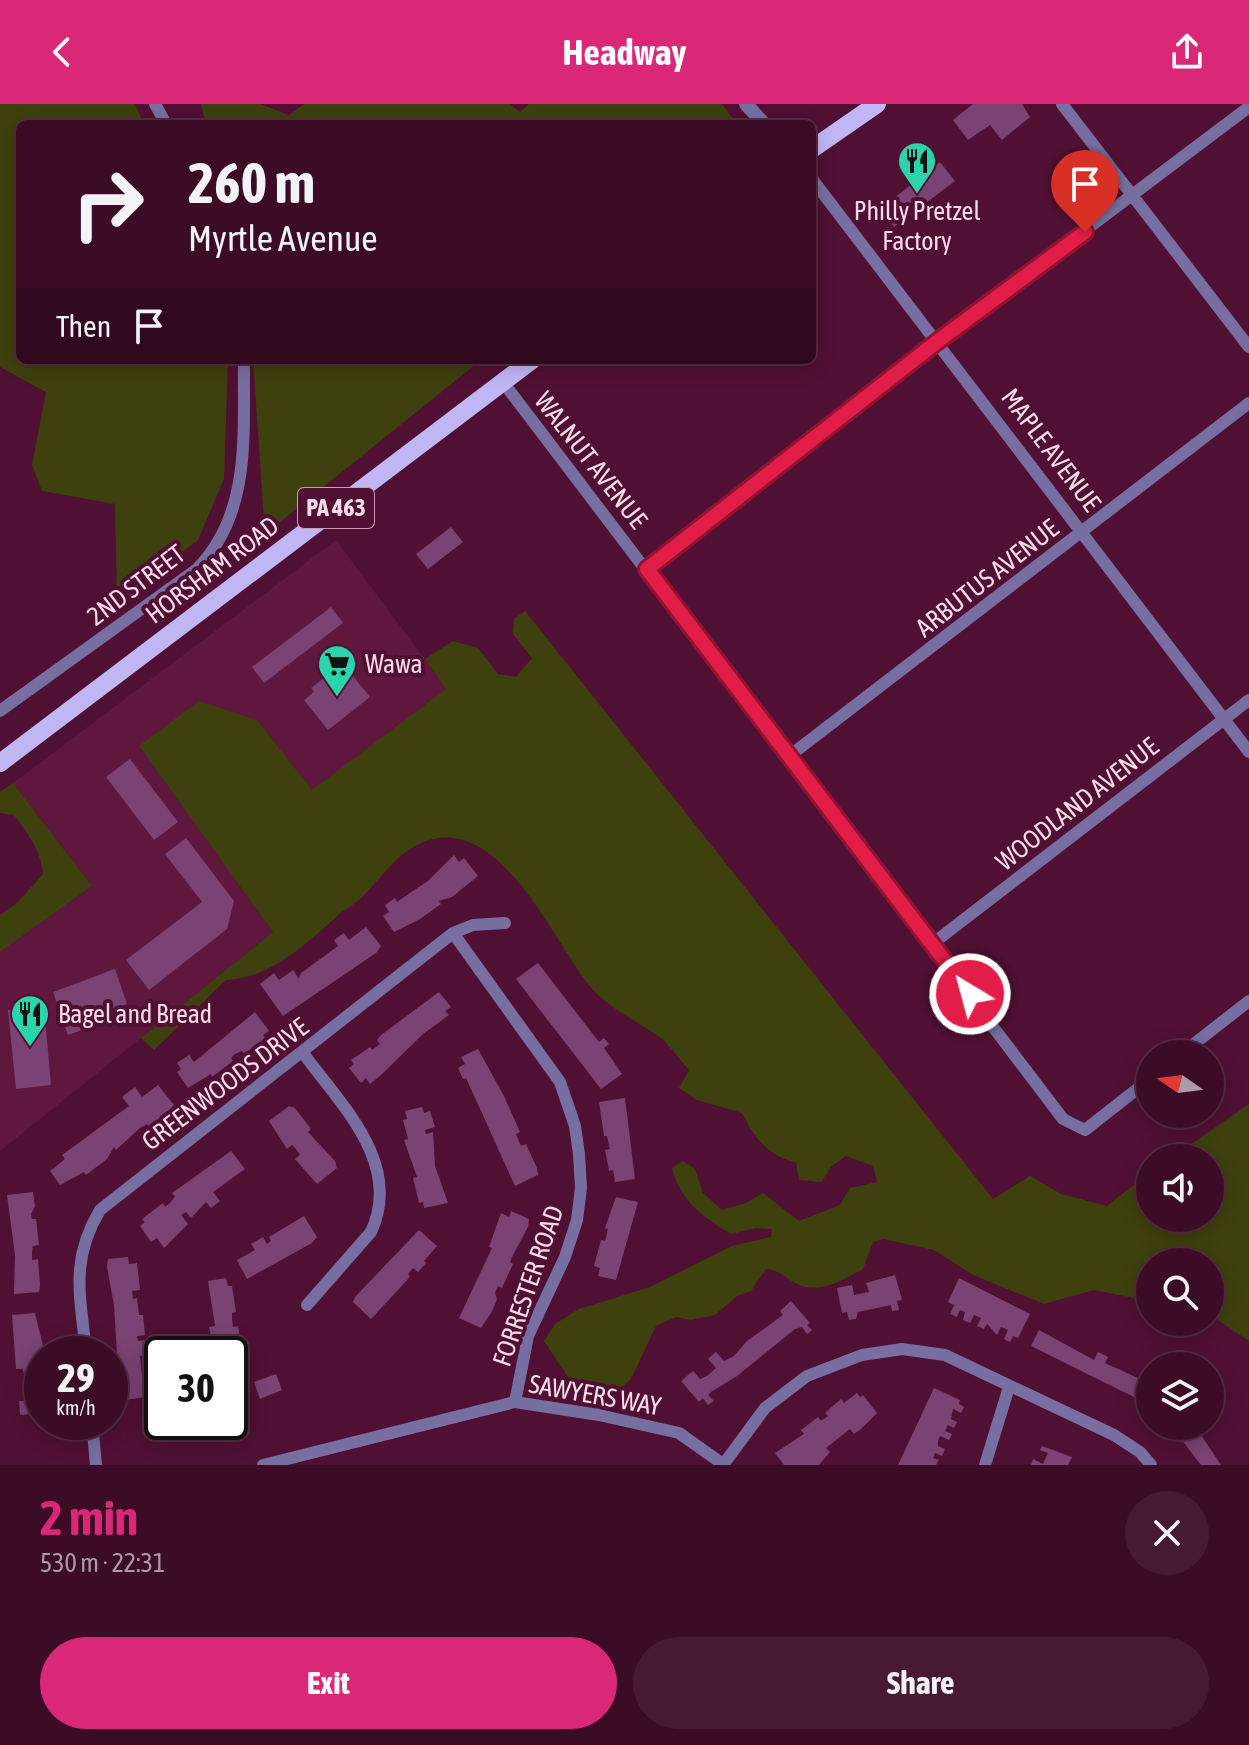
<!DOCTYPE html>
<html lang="en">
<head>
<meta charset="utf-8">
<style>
  :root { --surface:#3c0c26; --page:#471a32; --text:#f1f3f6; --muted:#ac9ba7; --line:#552c43; --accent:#db2777 }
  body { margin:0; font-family:"Asap Condensed",sans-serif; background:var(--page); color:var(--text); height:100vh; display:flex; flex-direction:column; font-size:30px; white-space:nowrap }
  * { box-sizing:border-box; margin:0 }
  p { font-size:26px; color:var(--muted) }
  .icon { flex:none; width:44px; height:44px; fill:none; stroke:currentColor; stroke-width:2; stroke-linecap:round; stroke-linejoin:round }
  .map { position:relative; height:1361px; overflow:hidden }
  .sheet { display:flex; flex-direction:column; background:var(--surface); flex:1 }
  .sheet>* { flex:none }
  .top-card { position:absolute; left:16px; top:16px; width:800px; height:244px; border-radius:12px; box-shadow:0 4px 20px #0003,0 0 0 2px var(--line); background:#3c0c26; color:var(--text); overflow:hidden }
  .needle { width:52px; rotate:284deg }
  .fabs { position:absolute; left:1136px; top:936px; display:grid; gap:16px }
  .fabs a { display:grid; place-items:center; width:88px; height:88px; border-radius:50%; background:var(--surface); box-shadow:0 4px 20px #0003,0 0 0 2px var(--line); font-size:40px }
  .speed { position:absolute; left:24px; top:1232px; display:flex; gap:16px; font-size:40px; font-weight:700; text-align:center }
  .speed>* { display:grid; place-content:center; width:104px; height:104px; border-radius:50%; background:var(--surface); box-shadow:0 4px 20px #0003,0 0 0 2px var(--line); line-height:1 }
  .speed small { font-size:20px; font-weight:400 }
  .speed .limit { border:4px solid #111; border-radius:12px; background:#fff; color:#111 }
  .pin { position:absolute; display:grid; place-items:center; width:68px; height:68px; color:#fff; margin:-82px -34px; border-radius:50% 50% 50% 0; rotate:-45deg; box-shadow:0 0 8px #0007 }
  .pin .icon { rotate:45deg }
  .me { position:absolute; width:88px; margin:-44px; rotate:323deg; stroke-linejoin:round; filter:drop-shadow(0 0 6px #0008) }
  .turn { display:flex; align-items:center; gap:28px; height:168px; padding:0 40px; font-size:36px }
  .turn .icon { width:104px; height:104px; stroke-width:2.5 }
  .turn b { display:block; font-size:56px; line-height:68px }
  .then { display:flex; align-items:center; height:76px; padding:0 40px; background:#0003; gap:16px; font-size:30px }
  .round { display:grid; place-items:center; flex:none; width:84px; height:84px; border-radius:42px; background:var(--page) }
  .head { display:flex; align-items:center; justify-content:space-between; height:136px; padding:0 40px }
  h1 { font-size:48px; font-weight:700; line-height:60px; color:var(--accent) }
  .action { display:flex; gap:16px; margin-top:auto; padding:16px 40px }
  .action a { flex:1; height:92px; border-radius:48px; background:var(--accent); color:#fff; font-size:32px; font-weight:700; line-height:92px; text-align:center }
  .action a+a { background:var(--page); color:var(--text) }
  header { display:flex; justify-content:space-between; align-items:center; height:104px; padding:0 40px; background:var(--accent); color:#fff; font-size:36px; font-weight:700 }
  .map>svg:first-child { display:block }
  .built { fill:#5f173e }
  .green { fill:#3e400e }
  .building { fill:#7a4373 }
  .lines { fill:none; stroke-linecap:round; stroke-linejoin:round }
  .minor { stroke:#776fa1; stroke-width:12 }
  .tertiary { stroke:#776fa1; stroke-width:14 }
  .primary { stroke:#c1b6f4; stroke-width:18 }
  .route-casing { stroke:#92132f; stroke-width:20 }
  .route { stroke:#e11d48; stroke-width:14 }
  .labels { text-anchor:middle; stroke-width:8; stroke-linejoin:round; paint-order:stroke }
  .shield { fill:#501033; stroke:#c99fb2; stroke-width:2 }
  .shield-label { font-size:24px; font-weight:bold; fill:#fddce9 }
  .poi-label { font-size:26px; fill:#fddce9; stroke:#501033; text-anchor:start }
  .street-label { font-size:26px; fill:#fddce9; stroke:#501033 }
</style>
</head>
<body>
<header><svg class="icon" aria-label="back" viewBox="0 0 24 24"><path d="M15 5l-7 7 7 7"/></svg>Headway<svg class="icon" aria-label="share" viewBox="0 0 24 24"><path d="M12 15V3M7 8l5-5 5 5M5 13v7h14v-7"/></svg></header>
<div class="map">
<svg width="1249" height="1361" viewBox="0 0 1249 1361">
  <rect width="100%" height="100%" fill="#501033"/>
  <path class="built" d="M 336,436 L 447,585 L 312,687 L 257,616 L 140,643 L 273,828 L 0,1047 L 0,848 L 92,782 L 13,679 Z"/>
  <path class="green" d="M 0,0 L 135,0 L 144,20 L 20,20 L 20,256 L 228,256 L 224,375 L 198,436 L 117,498 L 115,400 L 42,387 L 32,361 L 46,288 L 0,263 Z
    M 201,0 L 260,0 L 289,11 L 304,0 L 510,0 L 520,8 L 529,0 L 722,0 L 737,20 L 206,20 Z
    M 253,256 L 481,256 L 265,430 Z
    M 525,507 L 993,1095 L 1030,1072 L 1061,1090 L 1107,1102 L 1150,1068 L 1150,1114 L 1210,1114 L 1210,1054 L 1171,1054 L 1249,1000 L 1249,1237 L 1210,1211 L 1210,1158 L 1150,1158 L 1150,1197 L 1094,1186 L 1044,1200 L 973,1171 L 934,1146 L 883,1135 L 873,1138 L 863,1165 C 842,1176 818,1192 795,1179 C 783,1172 781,1167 766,1165 L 751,1187 L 737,1192 L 715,1211 L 691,1216 L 676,1213 L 656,1222 L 631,1275 L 612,1292 L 586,1300 L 544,1237 L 555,1220 L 579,1205 L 650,1183 L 732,1142 L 771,1133 L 772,1125 L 756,1124 L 731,1130 C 703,1113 681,1098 672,1064 L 683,1057 L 695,1065 L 703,1089 L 722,1106 L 746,1099 L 763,1089 L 799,1117 L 840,1101 L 850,1084 L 877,1078 L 873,1062 L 846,1052 L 832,1062 L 821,1078 L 799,1076 L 796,1059 C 766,1050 756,1036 742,1009 L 697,996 L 679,984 L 689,966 C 680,956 671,943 661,934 C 636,916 607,904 588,880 C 550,831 494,699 415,742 C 394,754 383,771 367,788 C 358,799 344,805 334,815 C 303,843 269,874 226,876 L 154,946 L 141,934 L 273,828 L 139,642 L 199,597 L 257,616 L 312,686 L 446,585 L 425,555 L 453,537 L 478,544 L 498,570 L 516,573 L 532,554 L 513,530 L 514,515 Z
    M 13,679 L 92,782 L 0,848 L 0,811 L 18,798 L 43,770 C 41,746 28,730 14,711 L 0,709 L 0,688 Z"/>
  <path class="building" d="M 973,0 L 1022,0 L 1030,13 L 1002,36 L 990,21 L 968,36 L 953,16 Z
    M 940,58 L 955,77 L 894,123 L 880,105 Z
    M 451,423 L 463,438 L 428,465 L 416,450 Z
    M 331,503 L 343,519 L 264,579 L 252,563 Z
    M 345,562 L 370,593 L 328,626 L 304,596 L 314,588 L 311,584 L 333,567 L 335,570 Z
    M 130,655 L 178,718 L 154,736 L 106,673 Z
    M 186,734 L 234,797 L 227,825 L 149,886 L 126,856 L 202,798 L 165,750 Z
    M 454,751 L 459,758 L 464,754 L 478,772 L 452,793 L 439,797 L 441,800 L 420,815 L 394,828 L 383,812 L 389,808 L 385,801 L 395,794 L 397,798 L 429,776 Z
    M 366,823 L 381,842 L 376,849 L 283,912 L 260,880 L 274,869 L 279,876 L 293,866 L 299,875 L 301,869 L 338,842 L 334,836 L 344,829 L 349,836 Z
    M 538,859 L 599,938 L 604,934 L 609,940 L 604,944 L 622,970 L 601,985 L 516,875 Z
    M 115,865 L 127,900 L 106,907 L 109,916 L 68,931 L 53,888 Z
    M 439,888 L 451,903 L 445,907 L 449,911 L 423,930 L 380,972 L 370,980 L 366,974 L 361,979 L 349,964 L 354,960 L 351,956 L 370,943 L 372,946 L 380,940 L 377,936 L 381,931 Z
    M 44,902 L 51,981 L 16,985 L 8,906 Z
    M 255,908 L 269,927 L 263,931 L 265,934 L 244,950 L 242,947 L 235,950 L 231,954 L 233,957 L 212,973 L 211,970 L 188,984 L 177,968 L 181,965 L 177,959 L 189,951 L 194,958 Z
    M 478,945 L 504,992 L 520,1028 L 516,1030 L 521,1042 L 526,1040 L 537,1064 L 538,1071 L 515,1082 L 466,974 L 463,975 L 458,964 L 465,960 L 461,953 Z
    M 158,981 L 174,1001 L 169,1007 L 149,1022 L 147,1020 L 140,1024 L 116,1046 L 114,1043 L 107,1055 L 86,1071 L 84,1068 L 60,1081 L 50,1067 L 65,1055 L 62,1051 L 129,1002 L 122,993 L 135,983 L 142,993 Z
    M 625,994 L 635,1075 L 615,1078 L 613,1066 L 609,1067 L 605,1046 L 610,1045 L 607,1032 L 604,1032 L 599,998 Z
    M 289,1002 L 295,1004 L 311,1025 L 308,1028 L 335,1057 L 337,1064 L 317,1080 L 295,1055 L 300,1051 L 296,1045 L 292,1041 L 287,1045 L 269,1017 Z
    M 422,1003 L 424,1009 L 430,1007 L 435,1023 L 425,1026 L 426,1030 L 433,1028 L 435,1062 L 448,1099 L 424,1104 L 423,1098 L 419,1099 L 413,1074 L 417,1073 L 404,1036 L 408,1035 L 403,1016 L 407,1015 L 405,1007 Z
    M 231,1047 L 245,1065 L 213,1088 L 220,1097 L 211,1104 L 206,1098 L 191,1114 L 186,1108 L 181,1111 L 188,1120 L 164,1144 L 157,1134 L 151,1138 L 140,1122 L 145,1118 L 142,1115 L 163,1099 L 165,1103 L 171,1098 L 175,1092 L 172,1089 Z
    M 33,1088 L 35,1102 L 31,1110 L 32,1115 L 36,1115 L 39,1141 L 33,1142 L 32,1149 L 32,1156 L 38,1155 L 40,1181 L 39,1188 L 14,1190 L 15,1151 L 7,1091 Z
    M 616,1093 L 638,1098 L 616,1176 L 598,1172 L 600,1164 L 594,1162 L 601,1136 L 605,1137 L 608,1125 L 605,1124 Z
    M 511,1107 L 529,1115 L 528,1123 L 512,1153 L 510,1158 L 513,1160 L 502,1184 L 498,1182 L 495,1188 L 497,1196 L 491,1209 L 481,1224 L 459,1214 L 492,1144 L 489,1143 L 501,1109 L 509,1113 Z
    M 304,1112 L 317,1133 L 312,1139 L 247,1175 L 237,1156 L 255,1146 L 251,1140 L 263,1133 L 267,1140 L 271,1137 L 269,1133 Z
    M 419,1126 L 437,1142 L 424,1157 L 426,1159 L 418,1168 L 413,1164 L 408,1170 L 410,1173 L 371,1215 L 353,1198 L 355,1193 Z
    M 128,1153 L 129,1160 L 137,1159 L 140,1186 L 132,1187 L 133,1195 L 137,1194 L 139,1211 L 143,1211 L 145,1231 L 137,1232 L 138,1237 L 146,1236 L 147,1251 L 140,1252 L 142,1271 L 150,1270 L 152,1283 L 144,1285 L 146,1293 L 125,1296 L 121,1266 L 118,1266 L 114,1201 L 107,1163 L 108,1155 Z
    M 895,1171 L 902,1196 L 897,1197 L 899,1206 L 892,1207 L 891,1201 L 858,1208 L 856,1215 L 849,1216 L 847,1208 L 842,1209 L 837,1184 L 852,1181 L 854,1191 L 869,1188 L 866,1179 Z
    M 226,1174 L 228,1182 L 232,1182 L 236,1208 L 232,1209 L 232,1216 L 233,1223 L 238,1222 L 242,1246 L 240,1253 L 230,1254 L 230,1250 L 215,1250 L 209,1223 L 215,1222 L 208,1177 Z
    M 959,1174 L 1030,1210 L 1018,1234 L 1013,1232 L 1010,1238 L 1004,1235 L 1008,1226 L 1001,1223 L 997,1231 L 987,1220 L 984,1225 L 977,1222 L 981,1214 L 974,1211 L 970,1219 L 963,1216 L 965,1208 L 960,1206 L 957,1213 L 950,1210 L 954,1201 L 948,1198 Z
    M 791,1197 L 810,1219 L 807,1221 L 812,1226 L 807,1230 L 802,1223 L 795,1225 L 737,1272 L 711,1288 L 708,1291 L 714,1297 L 708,1301 L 703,1294 L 699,1298 L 681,1277 L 693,1267 L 700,1275 L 707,1272 L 716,1264 L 708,1255 L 716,1248 L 724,1257 L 734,1252 L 747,1237 L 783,1211 L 780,1207 Z
    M 35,1209 L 45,1250 L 42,1250 L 42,1309 L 20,1311 L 19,1297 L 28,1297 L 23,1265 L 16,1265 L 12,1211 Z
    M 1039,1226 L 1094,1256 L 1098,1248 L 1108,1253 L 1105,1259 L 1142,1276 L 1146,1281 L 1140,1296 L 1031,1242 Z
    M 276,1270 L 282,1286 L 260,1295 L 254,1278 Z
    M 934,1284 L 960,1296 L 959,1300 L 964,1303 L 961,1309 L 953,1305 L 951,1315 L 957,1318 L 954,1324 L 948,1321 L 945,1327 L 952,1330 L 949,1336 L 940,1332 L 938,1337 L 938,1342 L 945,1345 L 942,1352 L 935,1349 L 933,1354 L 939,1356 L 936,1361 L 898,1361 Z
    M 857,1289 L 860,1293 L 863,1291 L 877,1309 L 862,1324 L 854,1330 L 850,1325 L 826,1344 L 830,1348 L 819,1361 L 784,1361 L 775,1349 L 804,1330 L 801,1326 L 818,1313 L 821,1317 L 828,1312 L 825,1309 L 841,1295 L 844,1299 Z
    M 1171,1322 L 1195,1322 L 1221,1361 L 1201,1361 Z
    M 1042,1342 L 1072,1353 L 1068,1361 L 1031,1361 L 1033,1355 L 1043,1360 L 1048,1349 L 1040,1346 Z"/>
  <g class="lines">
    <path class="minor" d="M 155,0 L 166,20
      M 1062,0 L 1249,243
      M 812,75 L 1249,648
      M 503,278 L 1063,1015 L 1085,1026 L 1150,975
      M 647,465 L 938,237 L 1249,3
      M 0,607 L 197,465 C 252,409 243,329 244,256
      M 788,653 L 1249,299
      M 453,829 L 560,978 L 575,1022 L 579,1050 L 581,1084 L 577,1116 L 565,1153 L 528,1232 L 515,1298
      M 932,840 L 1249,596
      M 303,949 C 341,1001 403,1059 371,1128 L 307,1201
      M 1181,950 L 1249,897
      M 86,1250 C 81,1193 69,1158 100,1106 L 453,829 L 473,821 L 505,819
      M 92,1318 L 96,1361
      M 263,1361 L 515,1298 L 599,1311 L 679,1329 L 724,1361
      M 723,1361 L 765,1304 L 807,1272 L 862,1251 L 902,1245 L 945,1251 L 1114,1331 L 1140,1348 L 1151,1361
      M 985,1361 L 1009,1283"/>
    <path class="tertiary" d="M 746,0 L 764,20"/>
    <path class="primary" d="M 812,45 L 877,0
      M 0,659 L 532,256"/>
  </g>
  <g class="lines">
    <g class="route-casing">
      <path id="route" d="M 970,890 L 647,465 L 938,237 L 1085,128"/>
    </g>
    <use href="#route" class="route"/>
  </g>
  <defs>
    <g id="restaurant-pin" transform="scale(2)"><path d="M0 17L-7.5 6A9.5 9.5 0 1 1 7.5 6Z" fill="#29d5ac" stroke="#501033"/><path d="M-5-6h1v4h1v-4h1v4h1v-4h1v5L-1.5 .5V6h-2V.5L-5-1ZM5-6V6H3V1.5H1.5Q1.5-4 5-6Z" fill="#111"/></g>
    <g id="supermarket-pin" transform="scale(2)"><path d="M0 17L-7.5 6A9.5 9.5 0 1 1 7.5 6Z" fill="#29d5ac" stroke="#501033"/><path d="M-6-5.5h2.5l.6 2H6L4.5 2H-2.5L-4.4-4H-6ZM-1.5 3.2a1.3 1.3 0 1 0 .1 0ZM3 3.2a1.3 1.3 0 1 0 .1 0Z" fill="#111"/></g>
  </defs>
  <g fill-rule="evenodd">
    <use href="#restaurant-pin" x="917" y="57"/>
    <use href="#supermarket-pin" x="337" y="560"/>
    <use href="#restaurant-pin" x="30" y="910"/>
  </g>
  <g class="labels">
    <rect class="shield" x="298" y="384" width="76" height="40" rx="6"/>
    <g class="shield-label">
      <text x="336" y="412">PA 463</text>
    </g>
    <g class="poi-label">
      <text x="917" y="116" text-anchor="middle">Philly Pretzel<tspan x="917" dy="30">Factory</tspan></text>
      <text x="365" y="569">Wawa</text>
      <text x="58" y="919">Bagel and Bread</text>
    </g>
    <g class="street-label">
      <text transform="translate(1051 346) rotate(53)" y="9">MAPLE AVENUE</text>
      <text transform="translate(591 356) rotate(52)" y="9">WALNUT AVENUE</text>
      <text transform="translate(212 466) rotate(-37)" y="9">HORSHAM ROAD</text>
      <text transform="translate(987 474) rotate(-38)" y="9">ARBUTUS AVENUE</text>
      <text transform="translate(136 481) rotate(-37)" y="9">2ND STREET</text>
      <text transform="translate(1077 700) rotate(-38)" y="9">WOODLAND AVENUE</text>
      <text transform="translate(225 980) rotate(-37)" y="9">GREENWOODS DRIVE</text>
      <text transform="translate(528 1182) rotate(-71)" y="9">FORRESTER ROAD</text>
      <text transform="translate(595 1291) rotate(10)" y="9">SAWYERS WAY</text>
    </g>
  </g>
</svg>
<div class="fabs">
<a><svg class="needle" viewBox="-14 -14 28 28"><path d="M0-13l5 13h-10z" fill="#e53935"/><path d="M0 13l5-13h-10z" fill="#ac9ba7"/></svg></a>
<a><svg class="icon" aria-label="sound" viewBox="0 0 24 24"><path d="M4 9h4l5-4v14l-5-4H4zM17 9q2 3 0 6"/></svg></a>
<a><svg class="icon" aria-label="search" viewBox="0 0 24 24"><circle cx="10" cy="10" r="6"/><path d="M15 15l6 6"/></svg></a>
<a><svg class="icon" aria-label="layers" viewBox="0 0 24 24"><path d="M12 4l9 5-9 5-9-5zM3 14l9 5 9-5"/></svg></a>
</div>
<div class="speed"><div>29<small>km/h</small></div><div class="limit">30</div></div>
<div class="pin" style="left:1085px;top:128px;background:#d93025"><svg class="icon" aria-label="arrive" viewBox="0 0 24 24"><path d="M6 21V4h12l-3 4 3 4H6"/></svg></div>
<svg class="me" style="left:970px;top:890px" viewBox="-20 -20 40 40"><circle r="17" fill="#e11d48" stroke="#fff" stroke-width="3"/><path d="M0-11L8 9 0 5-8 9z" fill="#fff"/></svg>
<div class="top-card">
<div class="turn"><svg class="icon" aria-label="right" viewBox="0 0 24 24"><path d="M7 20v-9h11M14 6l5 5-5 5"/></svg><div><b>260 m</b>Myrtle Avenue</div></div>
<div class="then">Then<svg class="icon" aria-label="arrive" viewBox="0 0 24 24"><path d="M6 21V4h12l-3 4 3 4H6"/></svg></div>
</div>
</div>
<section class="sheet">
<div class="head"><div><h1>2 min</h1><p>530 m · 22:31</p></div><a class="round"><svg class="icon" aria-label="close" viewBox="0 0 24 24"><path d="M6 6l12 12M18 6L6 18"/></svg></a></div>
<div class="action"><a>Exit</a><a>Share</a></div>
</section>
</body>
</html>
